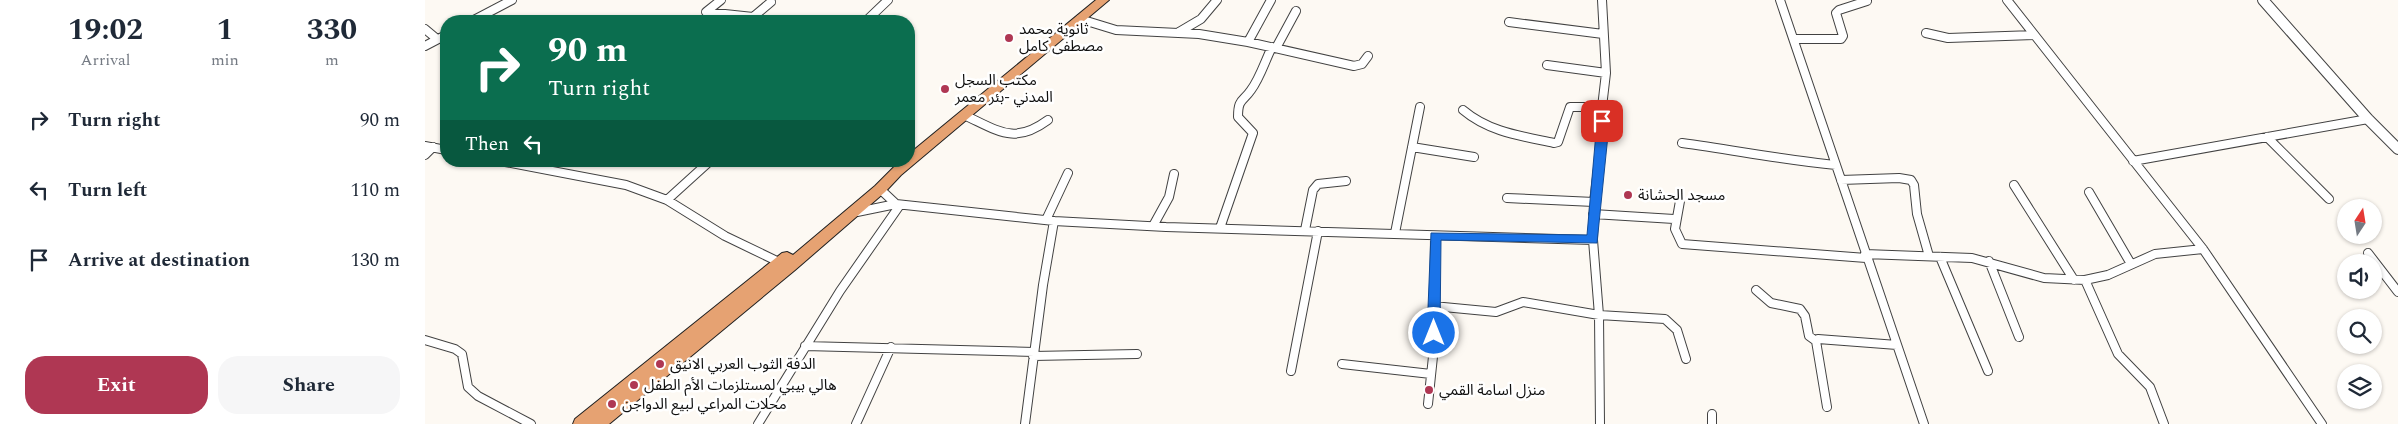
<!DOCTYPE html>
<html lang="en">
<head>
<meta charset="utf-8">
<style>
  :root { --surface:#fff; --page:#f6f6f7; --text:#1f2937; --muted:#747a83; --accent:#af3753 }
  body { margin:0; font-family:Spectral,"Noto Sans Arabic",serif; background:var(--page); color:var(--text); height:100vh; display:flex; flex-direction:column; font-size:19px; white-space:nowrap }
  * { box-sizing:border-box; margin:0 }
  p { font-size:16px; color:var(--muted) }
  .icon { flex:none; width:28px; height:28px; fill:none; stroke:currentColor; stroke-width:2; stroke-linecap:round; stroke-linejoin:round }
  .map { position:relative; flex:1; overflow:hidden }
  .panel { display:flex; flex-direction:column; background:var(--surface); width:425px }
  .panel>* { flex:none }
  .hud { position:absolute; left:15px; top:15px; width:475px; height:152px; border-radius:20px; box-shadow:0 1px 4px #0004; background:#0b6e4f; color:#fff; overflow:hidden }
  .needle { width:32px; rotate:12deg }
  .controls { position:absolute; left:1912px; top:199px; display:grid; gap:10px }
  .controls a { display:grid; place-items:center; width:45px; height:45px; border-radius:50%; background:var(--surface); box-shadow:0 1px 4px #0004; font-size:25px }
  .pin { position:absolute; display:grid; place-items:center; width:42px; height:42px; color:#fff; margin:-21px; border-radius:10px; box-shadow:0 2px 8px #0006 }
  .me { position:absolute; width:55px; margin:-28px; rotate:0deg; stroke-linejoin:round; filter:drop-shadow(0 0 4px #0008) }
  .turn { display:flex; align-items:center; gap:18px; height:105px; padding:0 25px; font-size:22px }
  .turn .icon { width:65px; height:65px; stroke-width:2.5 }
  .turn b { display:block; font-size:35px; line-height:42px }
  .then { display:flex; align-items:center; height:48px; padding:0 25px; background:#0003; gap:10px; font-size:19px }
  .eta { display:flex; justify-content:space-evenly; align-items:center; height:85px; text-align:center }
  .eta b { font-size:30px; font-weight:700; line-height:35px }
  .button { display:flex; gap:10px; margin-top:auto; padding:10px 25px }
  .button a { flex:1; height:58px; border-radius:20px; background:var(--accent); color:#fff; font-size:20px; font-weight:700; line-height:58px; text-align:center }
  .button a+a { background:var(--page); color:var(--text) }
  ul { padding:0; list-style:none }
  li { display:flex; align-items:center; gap:15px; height:70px; padding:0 25px }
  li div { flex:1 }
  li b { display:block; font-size:19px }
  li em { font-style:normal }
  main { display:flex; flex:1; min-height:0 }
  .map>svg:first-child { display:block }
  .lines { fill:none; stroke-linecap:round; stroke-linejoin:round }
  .minor-casing { stroke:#424242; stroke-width:10 }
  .tertiary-casing { stroke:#424242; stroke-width:12 }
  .trunk-casing { stroke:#202020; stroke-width:2 }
  .minor { stroke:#fff; stroke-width:8 }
  .tertiary { stroke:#fff; stroke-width:10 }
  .trunk { fill:#e6a272; fill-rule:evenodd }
  .route { fill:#1a73e8; stroke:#114b97 }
  .poi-dot { fill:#af3753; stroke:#fff; stroke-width:2 }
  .labels { text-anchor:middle; stroke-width:5; stroke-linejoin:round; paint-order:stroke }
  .poi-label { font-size:15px; fill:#0f0f0f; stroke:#fff; text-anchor:start }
</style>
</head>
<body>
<main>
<section class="panel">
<div class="eta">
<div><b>19:02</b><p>Arrival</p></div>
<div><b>1</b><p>min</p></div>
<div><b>330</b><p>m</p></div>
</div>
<ul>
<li><svg class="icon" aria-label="right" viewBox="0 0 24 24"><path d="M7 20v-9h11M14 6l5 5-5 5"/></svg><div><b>Turn right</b></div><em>90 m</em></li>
<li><svg class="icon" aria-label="left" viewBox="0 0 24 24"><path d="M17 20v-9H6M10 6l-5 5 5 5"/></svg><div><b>Turn left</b></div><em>110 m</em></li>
<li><svg class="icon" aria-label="arrive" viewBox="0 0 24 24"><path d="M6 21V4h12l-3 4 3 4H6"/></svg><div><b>Arrive at destination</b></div><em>130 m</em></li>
</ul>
<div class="button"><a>Exit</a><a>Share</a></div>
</section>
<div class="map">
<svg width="1973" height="424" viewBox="0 0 1973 424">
  <rect width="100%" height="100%" fill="#fdf9f3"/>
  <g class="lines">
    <g class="minor-casing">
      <path id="minor" d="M 296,0 L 281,12 L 328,17 L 346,2
        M 1355,0 L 1499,424
        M 1582,0 L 1778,249 L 1897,424
        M 655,19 L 691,30 L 774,34 L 823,42 L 929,66 L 937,64 L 943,56
        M 47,21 L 87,0
        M 441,21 L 463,0
        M 1084,22 L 1178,34
        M 0,29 L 12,39
        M 754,32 L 776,19 L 792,0
        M 1501,33 L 1523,38 L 1609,35
        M 1370,39 L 1416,39 L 1418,36 L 1411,13 L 1414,10 L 1442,1
        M 823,42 L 846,0
        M 0,46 L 21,35
        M 851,48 L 871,11
        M 1122,65 L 1181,73
        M 1038,110 C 1064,132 1096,136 1129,143 L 1133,142 L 1145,107 L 1177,107
        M 539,115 C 574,131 589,145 623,120
        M 1842,137 L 1904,199
        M 1257,143 C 1309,150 1359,160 1411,165
        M 0,146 L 21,150
        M 987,147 L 1049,157
        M 0,155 L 8,147
        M 75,161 L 201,185 L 242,200 L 300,236 L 356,263
        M 1708,161 L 1943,119
        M 1416,180 L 1474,178 L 1486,180 L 1489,185 L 1492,214 L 1504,256
        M 1589,185 L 1649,280
        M 455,189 L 471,204
        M 1664,192 L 1706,264
        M 1082,198 L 1169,202
        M 242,200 L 285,161
        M 1255,201 L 1250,229 L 1257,244 L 1441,258
        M 432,212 L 471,204 L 629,221 L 741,227 L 1168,240
        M 1168,214 L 1249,219
        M 621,220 L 643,173
        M 728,226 L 744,197 L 749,174
        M 795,228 L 828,133 L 813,117 C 813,98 818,102 826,90 C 835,78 840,61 847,47
        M 880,230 L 888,190 L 893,184 L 921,181
        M 970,233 L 995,107
        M 1943,253 L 1973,292
        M 1440,254 L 1547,258 L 1619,278 L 1660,280 L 1683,275 L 1730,254 L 1778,249
        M 1515,257 L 1563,371
        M 1564,261 L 1594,337
        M 1660,280 L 1693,354 L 1725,387 L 1739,424
        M 1331,290 L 1346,303 L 1375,309 L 1380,316 L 1384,336 L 1391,341
        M 1008,306 L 1071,312 L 1098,302 L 1174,315 L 1240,319 L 1252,330 L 1261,359
        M 0,340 L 30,349 L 37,354 L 43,387 L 53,396 L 106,424
        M 380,346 L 609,352
        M 608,356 L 712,354
        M 917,364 L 1006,374
        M 866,371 L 893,231
        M 1003,404 L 1009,347 L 1010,236
        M 1402,407 L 1391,341 L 1393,339 L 1472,345
        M 1287,414 L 1287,424
        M 333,424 L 415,291 L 475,205
        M 431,424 L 466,347
        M 600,424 L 618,285 L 629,221
        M 1175,424 L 1174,315 L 1168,240 L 1169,202 L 1177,135 L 1177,107 L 1181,73 L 1177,0"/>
    </g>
    <g class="tertiary-casing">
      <path id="tertiary" d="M 1838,0 L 1943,119 L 1973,149"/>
    </g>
    <g class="trunk-casing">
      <path id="trunk" d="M 671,0 L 684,0 L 476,175 L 460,192 L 370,270 L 184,424 L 148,424 L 150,419 L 357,253 L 362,252 L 368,255 L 450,186 L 475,161 L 484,161 L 484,154 Z"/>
    </g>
    <use href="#minor" class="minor"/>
    <use href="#tertiary" class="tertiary"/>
    <use href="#trunk" class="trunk"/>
  </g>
  <path class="route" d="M 1177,118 L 1182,121 L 1183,135 L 1172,243 L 1016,240 L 1015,333 L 1009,338 L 1004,336 L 1002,333 L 1006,233 L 1162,235 L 1172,121 Z"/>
  <g class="poi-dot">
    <circle cx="584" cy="38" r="5"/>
    <circle cx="520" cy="89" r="5"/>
    <circle cx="1203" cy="195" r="5"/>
    <circle cx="235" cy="364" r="5"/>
    <circle cx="209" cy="385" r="5"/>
    <circle cx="1004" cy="390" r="5"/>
    <circle cx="187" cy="404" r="5"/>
  </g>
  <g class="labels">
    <g class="poi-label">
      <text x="594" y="34">ثانوية محمد<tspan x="594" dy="17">مصطفى كامل</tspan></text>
      <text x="530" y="85">مكتب السجل<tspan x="530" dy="17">المدني -بئر معمر</tspan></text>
      <text x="1213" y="200">مسجد الحشانة</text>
      <text x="245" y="369">الدفة الثوب العربي الانيق</text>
      <text x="219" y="390">هالي بيبي لمستلزمات الأم الطفل</text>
      <text x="1014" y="395">منزل اسامة القمي</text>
      <text x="197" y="409">محلات المراعي لبيع الدواجن</text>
    </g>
  </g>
</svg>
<div class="controls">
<a><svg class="needle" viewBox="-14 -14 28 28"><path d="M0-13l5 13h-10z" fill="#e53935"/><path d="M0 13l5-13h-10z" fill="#747a83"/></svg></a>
<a><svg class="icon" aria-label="sound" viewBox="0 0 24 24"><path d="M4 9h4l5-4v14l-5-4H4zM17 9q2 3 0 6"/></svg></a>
<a><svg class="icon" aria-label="search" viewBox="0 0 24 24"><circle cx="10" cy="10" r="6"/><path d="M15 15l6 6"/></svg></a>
<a><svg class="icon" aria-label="layers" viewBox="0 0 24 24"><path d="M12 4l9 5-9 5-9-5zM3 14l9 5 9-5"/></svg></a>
</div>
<div class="pin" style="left:1177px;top:121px;background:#d93025"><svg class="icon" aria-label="arrive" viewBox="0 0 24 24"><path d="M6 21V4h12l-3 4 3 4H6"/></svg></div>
<svg class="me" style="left:1009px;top:333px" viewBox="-20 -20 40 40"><circle r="17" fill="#1a73e8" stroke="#fff" stroke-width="3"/><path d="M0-11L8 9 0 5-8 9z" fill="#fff"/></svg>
<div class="hud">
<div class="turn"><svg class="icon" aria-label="right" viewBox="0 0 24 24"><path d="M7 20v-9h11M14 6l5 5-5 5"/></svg><div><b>90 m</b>Turn right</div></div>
<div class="then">Then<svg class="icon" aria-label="left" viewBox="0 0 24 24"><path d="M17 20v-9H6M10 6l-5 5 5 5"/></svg></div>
</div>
</div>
</main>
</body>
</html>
